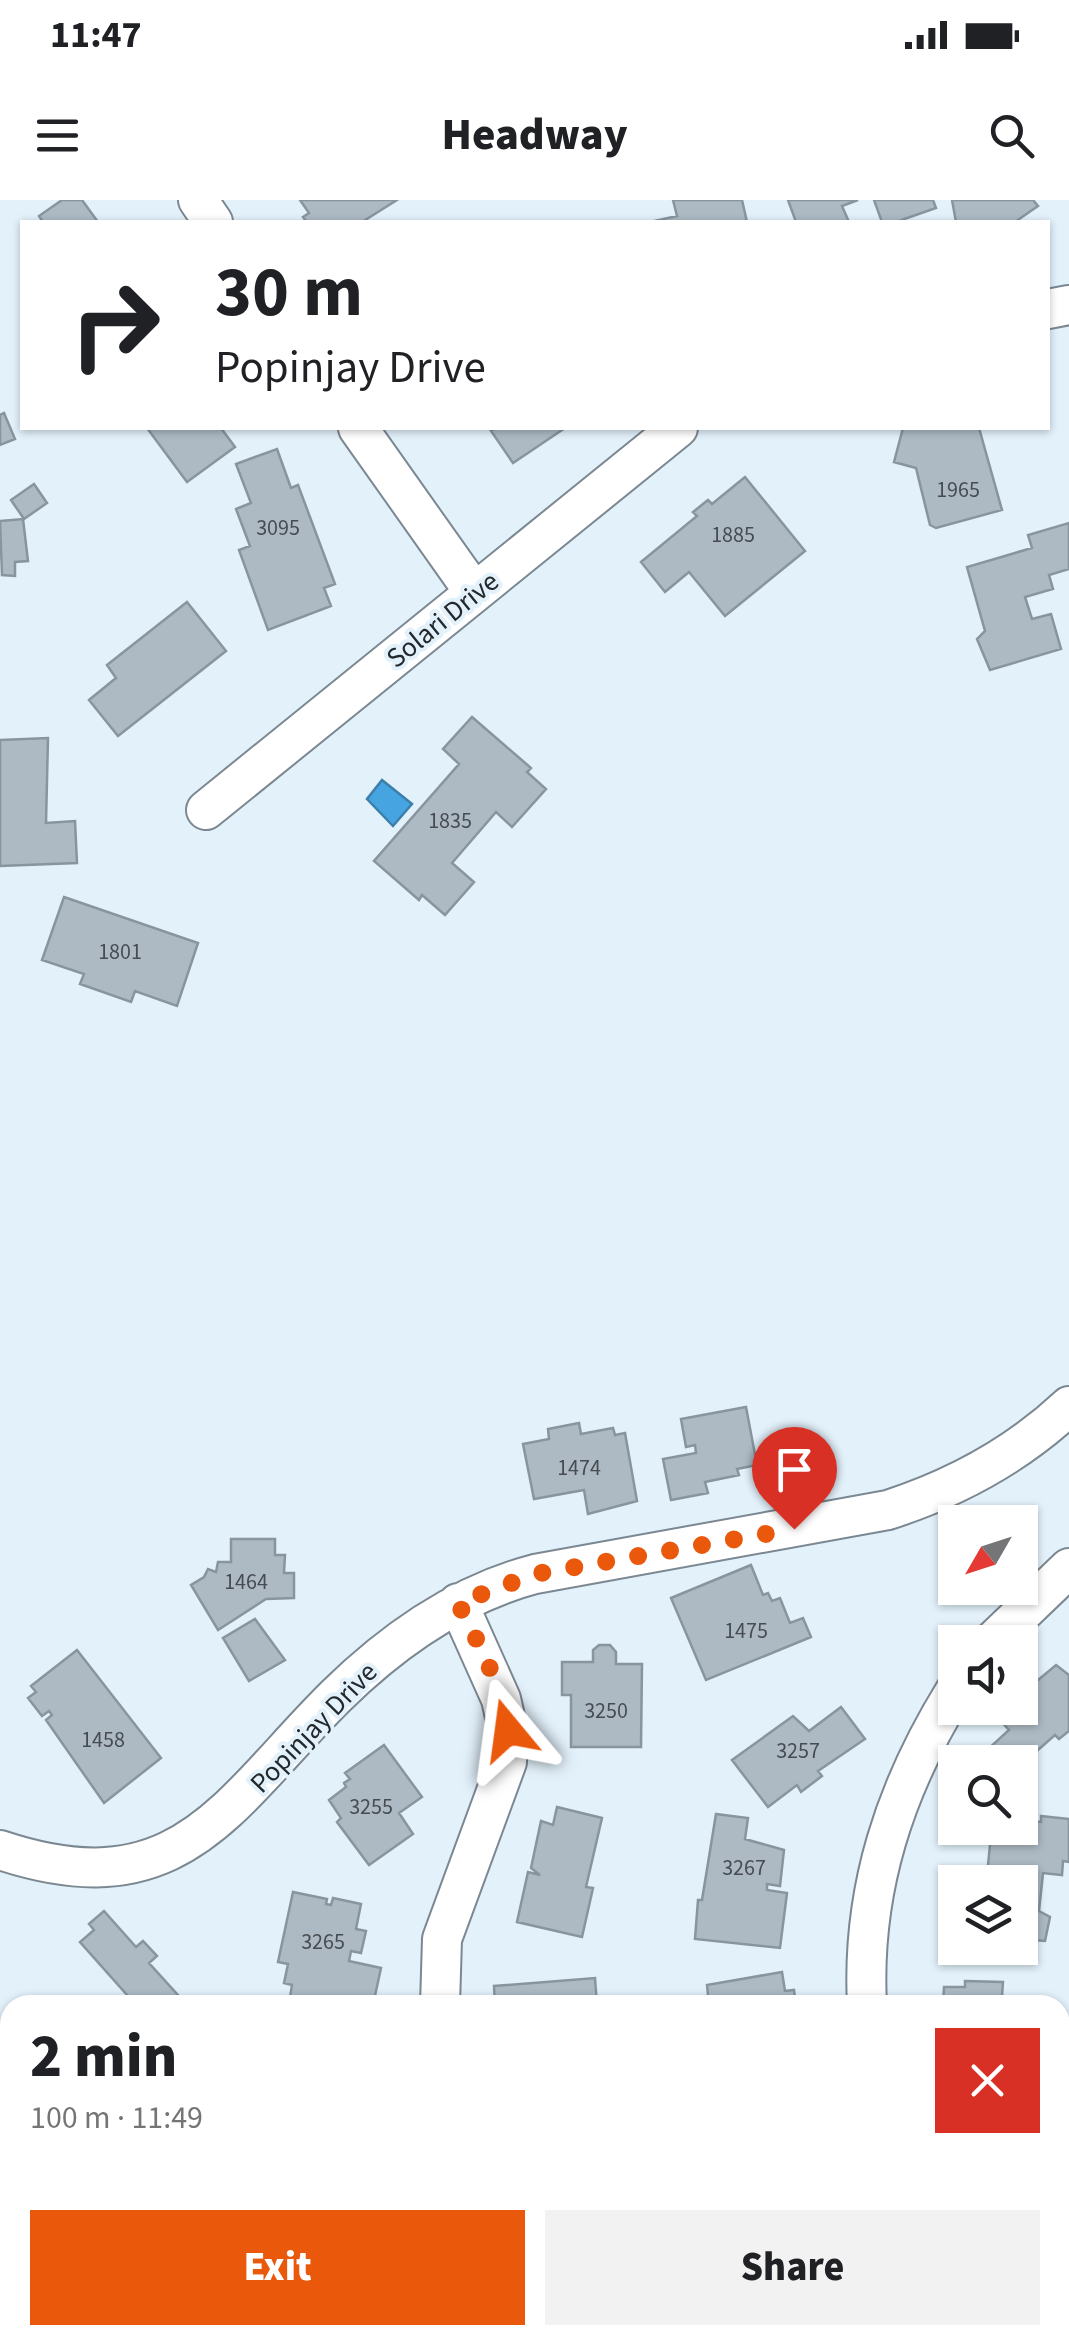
<!DOCTYPE html>
<html lang="en">
<head>
<meta charset="utf-8">
<style>
  :root { --surface:#fff; --page:#f2f2f2; --text:#202124; --muted:#757577; --accent:#ea580c }
  body { margin:0; font-family:"Source Sans 3",sans-serif; background:var(--page); color:var(--text); height:100vh; display:flex; flex-direction:column; font-size:38px; white-space:nowrap }
  * { box-sizing:border-box; margin:0 }
  p { font-size:32px; color:var(--muted) }
  .icon { flex:none; width:55px; height:55px; fill:none; stroke:currentColor; stroke-width:2; stroke-linecap:round; stroke-linejoin:round }
  .map { position:relative; flex:1; overflow:hidden }
  .drawer { position:absolute; left:0px; top:1795px; width:1070px; height:350px; display:flex; flex-direction:column; background:var(--surface); border-radius:30px 30px 0 0; box-shadow:0 2px 8px #0004 }
  .drawer>* { flex:none }
  .top-card { position:absolute; left:20px; top:20px; width:1030px; height:210px; border-radius:0px; box-shadow:0 2px 8px #0004; background:#fff; color:var(--text); overflow:hidden }
  .needle { width:65px; rotate:231deg }
  .tools { position:absolute; left:938px; top:1305px; display:grid; gap:20px }
  .tools a { display:grid; place-items:center; width:100px; height:100px; border-radius:0px; background:var(--surface); box-shadow:0 2px 8px #0004; font-size:50px }
  .pin { position:absolute; display:grid; place-items:center; width:85px; height:85px; color:#fff; margin:-102px -42px; border-radius:50% 50% 50% 0; rotate:-45deg; box-shadow:0 0 10px #0007 }
  .pin .icon { rotate:45deg }
  .me { position:absolute; width:110px; margin:-55px; rotate:344deg; stroke-linejoin:round; filter:drop-shadow(0 0 8px #0008) }
  .turn { display:flex; align-items:center; gap:35px; height:210px; padding:0 30px; font-size:45px }
  .turn .icon { width:130px; height:130px; stroke-width:2.5 }
  .turn b { display:block; font-size:70px; line-height:85px }
  .round { display:grid; place-items:center; flex:none; width:105px; height:105px; border-radius:0px; background:var(--page) }
  .summary { display:flex; align-items:center; justify-content:space-between; height:170px; padding:0 30px }
  h1 { font-size:60px; font-weight:800; line-height:75px }
  .button { display:flex; gap:20px; margin-top:auto; padding:20px 30px }
  .button a { flex:1; height:115px; border-radius:0px; background:var(--accent); color:#fff; font-size:40px; font-weight:800; line-height:115px; text-align:center }
  .button a+a { background:var(--page); color:var(--text) }
  .status { display:flex; justify-content:space-between; align-items:center; height:70px; padding:0 50px; background:var(--surface); direction:ltr }
  .status svg { height:28px; fill:currentColor }
  header { display:flex; justify-content:space-between; align-items:center; height:130px; padding:0 30px; background:var(--surface); font-size:45px; font-weight:800 }
  .map>svg:first-child { display:block }
  .water { fill:#46a4e0; stroke:#3c7faa; stroke-width:2.5 }
  .building { fill:#adbac4; stroke:#88959f; stroke-width:2.5 }
  .lines { fill:none; stroke-linecap:round; stroke-linejoin:round }
  .minor-casing { stroke:#7b8892; stroke-width:42 }
  .minor { stroke:#fff; stroke-width:38 }
  .route { stroke:#ea580c; stroke-width:18; stroke-dasharray:0 32.4 }
  .labels { text-anchor:middle; stroke-width:8; stroke-linejoin:round; paint-order:stroke }
  .number-label { font-size:22px; fill:#464c52 }
  .street-label { font-size:28px; fill:#23282c; stroke:#e3f1fb }
</style>
</head>
<body>
<div class="status"><b>11:47</b><svg viewBox="0 0 49 12"><path d="M0 12V9h3v3zM5 12V6h3v6zM10 12V3h3v9zM15 12V0h3v12zM26 1h20v11H26zM47 4h2v5h-2z"/></svg></div>
<header><svg class="icon" aria-label="menu" viewBox="0 0 24 24"><path d="M4 6h16M4 12h16M4 18h16"/></svg>Headway<svg class="icon" aria-label="search" viewBox="0 0 24 24"><circle cx="10" cy="10" r="6"/><path d="M15 15l6 6"/></svg></header>
<div class="map">
<svg width="1069" height="2145" viewBox="0 0 1069 2145">
  <rect width="100%" height="100%" fill="#e3f1fb"/>
  <path class="water" d="M 382,580 L 412,604 L 393,626 L 367,599 Z"/>
  <path class="building" d="M 62,0 L 82,0 L 98,22 L 43,22 L 39,16 Z
    M 300,0 L 397,0 L 362,22 L 307,22 L 303,17 L 309,13 Z
    M 673,0 L 742,0 L 747,22 L 650,22 L 677,16 Z
    M 788,0 L 858,0 L 842,6 L 849,22 L 796,22 Z
    M 874,0 L 933,0 L 936,8 L 896,22 L 882,22 Z
    M 952,0 L 1033,0 L 1038,6 L 1015,22 L 956,22 Z
    M 4,213 L 15,239 L 0,245 L 0,215 Z
    M 147,228 L 221,228 L 235,247 L 187,282 Z
    M 496,228 L 565,228 L 513,263 L 491,231 Z
    M 903,228 L 979,228 L 1002,310 L 936,328 L 930,325 L 916,268 L 894,262 Z
    M 277,249 L 291,288 L 298,285 L 335,384 L 324,388 L 331,406 L 268,430 L 239,350 L 250,346 L 236,309 L 251,303 L 236,264 Z
    M 745,277 L 805,351 L 725,416 L 689,372 L 665,392 L 641,362 L 697,316 L 693,312 L 708,300 L 712,304 Z
    M 34,284 L 47,303 L 24,319 L 11,300 Z
    M 23,319 L 28,361 L 15,362 L 15,376 L 2,375 L 0,321 Z
    M 1069,323 L 1069,369 L 1049,375 L 1053,389 L 1025,397 L 1032,419 L 1051,414 L 1061,449 L 990,470 L 977,439 L 985,431 L 967,367 L 1032,348 L 1028,335 Z
    M 187,402 L 226,451 L 118,536 L 89,500 L 116,478 L 107,465 Z
    M 472,517 L 531,568 L 527,572 L 546,589 L 512,627 L 496,612 L 452,663 L 474,682 L 445,715 L 422,695 L 419,700 L 374,661 L 459,564 L 443,549 Z
    M 48,538 L 46,623 L 75,621 L 77,663 L 0,666 L 0,540 Z
    M 64,697 L 198,743 L 177,806 L 135,791 L 131,802 L 80,784 L 84,774 L 42,760 Z
    M 746,1207 L 757,1265 L 737,1269 L 739,1275 L 705,1282 L 708,1293 L 671,1300 L 663,1259 L 696,1253 L 695,1245 L 686,1247 L 681,1219 Z
    M 579,1223 L 581,1234 L 613,1228 L 615,1235 L 625,1233 L 637,1301 L 588,1314 L 584,1290 L 534,1299 L 523,1244 L 549,1239 L 548,1229 Z
    M 231,1339 L 275,1339 L 275,1355 L 285,1355 L 284,1373 L 294,1373 L 294,1398 L 266,1399 L 218,1430 L 191,1385 L 204,1377 L 208,1369 L 216,1372 L 218,1362 L 231,1362 Z
    M 751,1365 L 763,1395 L 768,1393 L 772,1401 L 780,1398 L 790,1423 L 803,1418 L 811,1437 L 706,1480 L 671,1398 Z
    M 255,1419 L 285,1460 L 249,1481 L 223,1438 Z
    M 599,1445 L 610,1445 L 616,1452 L 616,1464 L 642,1464 L 641,1547 L 571,1547 L 571,1495 L 562,1495 L 562,1462 L 593,1462 L 593,1450 Z
    M 77,1450 L 161,1558 L 104,1603 L 46,1520 L 52,1515 L 49,1511 L 42,1516 L 28,1498 L 36,1492 L 31,1486 Z
    M 1056,1465 L 1069,1475 L 1069,1531 L 1059,1539 L 1055,1535 L 1022,1564 L 1028,1570 L 1020,1577 L 1020,1562 L 974,1562 L 1009,1530 L 998,1518 L 1009,1508 L 1020,1508 L 1020,1486 L 1027,1480 L 1032,1485 Z
    M 841,1507 L 865,1539 L 818,1571 L 822,1576 L 801,1592 L 797,1585 L 768,1607 L 732,1560 L 793,1516 L 809,1531 Z
    M 384,1545 L 422,1597 L 399,1613 L 413,1634 L 369,1665 L 337,1622 L 341,1618 L 329,1600 L 346,1587 L 344,1583 L 350,1579 L 345,1573 Z
    M 557,1607 L 602,1618 L 586,1687 L 593,1688 L 582,1737 L 517,1722 L 528,1672 L 540,1675 L 531,1668 L 541,1621 L 553,1625 Z
    M 716,1614 L 748,1618 L 745,1639 L 784,1650 L 780,1686 L 767,1684 L 767,1690 L 787,1693 L 780,1748 L 695,1739 L 698,1700 L 702,1700 Z
    M 1041,1616 L 1069,1619 L 1069,1662 L 1063,1661 L 1062,1675 L 1043,1673 L 1039,1711 L 1050,1717 L 1045,1741 L 1020,1739 L 1020,1682 L 992,1682 L 988,1665 L 991,1635 L 996,1635 L 992,1628 L 1020,1628 L 1020,1620 L 1041,1622 Z
    M 293,1692 L 327,1699 L 326,1704 L 331,1705 L 333,1698 L 361,1704 L 356,1729 L 366,1731 L 361,1753 L 351,1751 L 349,1761 L 381,1768 L 373,1805 L 329,1805 L 290,1797 L 292,1785 L 284,1783 L 288,1764 L 278,1762 Z
    M 104,1711 L 136,1747 L 143,1741 L 157,1756 L 149,1763 L 187,1805 L 136,1805 L 80,1742 L 94,1730 L 89,1724 Z
    M 782,1772 L 785,1791 L 794,1790 L 796,1805 L 709,1805 L 707,1785 Z
    M 595,1778 L 597,1805 L 495,1805 L 494,1786 Z
    M 965,1781 L 1003,1782 L 1002,1797 L 1039,1799 L 1039,1805 L 943,1805 L 944,1787 L 965,1787 Z
    M 1060,1993 L 1069,1995 L 1069,2087 L 1060,2085 Z
    M 6,2064 L 10,2064 L 10,2135 L 87,2135 L 86,2145 L 0,2145 L 0,2067 Z
    M 190,2135 L 240,2135 L 243,2138 L 236,2145 L 199,2145 Z
    M 379,2135 L 456,2135 L 452,2141 L 482,2138 L 482,2143 L 491,2145 L 394,2145 Z
    M 629,2135 L 693,2135 L 694,2145 L 625,2145 Z
    M 808,2135 L 888,2135 L 870,2145 L 816,2145 Z"/>
  <g class="lines">
    <g class="minor-casing">
      <path id="minor" d="M 198,0 L 213,22
        M 1048,109 L 1069,105
        M 358,228 L 474,392
        M 206,610 L 678,228
        M 992,1442 L 1069,1368
        M 0,1650 C 180,1710 227,1604 336,1496 C 392,1441 459,1394 535,1374 L 888,1310 C 956,1288 1017,1255 1069,1206
        M 440,1805 L 442,1739 L 507,1562 L 508,1530 L 501,1499 L 458,1403
        M 867,1805 C 861,1690 895,1588 955,1491
        M 1060,1937 L 1069,1936
        M 553,2135 L 554,2145
        M 994,2135 L 1003,2145"/>
    </g>
    <use href="#minor" class="minor"/>
  </g>
  <g class="lines">
    <path class="route" d="M 508,1530 L 488,1462 L 458,1403 L 535,1374 L 794,1329"/>
  </g>
  <g class="labels">
    <g class="number-label">
      <text x="958" y="297">1965</text>
      <text x="278" y="335">3095</text>
      <text x="733" y="342">1885</text>
      <text x="450" y="628">1835</text>
      <text x="120" y="759">1801</text>
      <text x="579" y="1275">1474</text>
      <text x="246" y="1389">1464</text>
      <text x="746" y="1438">1475</text>
      <text x="606" y="1518">3250</text>
      <text x="103" y="1547">1458</text>
      <text x="798" y="1558">3257</text>
      <text x="371" y="1614">3255</text>
      <text x="744" y="1675">3267</text>
      <text x="323" y="1749">3265</text>
    </g>
    <g class="street-label">
      <text transform="translate(442 419) rotate(-39)" y="10">Solari Drive</text>
      <text transform="translate(313 1527) rotate(-46)" y="10">Popinjay Drive</text>
    </g>
  </g>
</svg>
<div class="tools">
<a><svg class="needle" viewBox="-14 -14 28 28"><path d="M0-13l5 13h-10z" fill="#e53935"/><path d="M0 13l5-13h-10z" fill="#757577"/></svg></a>
<a><svg class="icon" aria-label="sound" viewBox="0 0 24 24"><path d="M4 9h4l5-4v14l-5-4H4zM17 9q2 3 0 6"/></svg></a>
<a><svg class="icon" aria-label="search" viewBox="0 0 24 24"><circle cx="10" cy="10" r="6"/><path d="M15 15l6 6"/></svg></a>
<a><svg class="icon" aria-label="layers" viewBox="0 0 24 24"><path d="M12 4l9 5-9 5-9-5zM3 14l9 5 9-5"/></svg></a>
</div>
<div class="pin" style="left:794px;top:1329px;background:#d93025"><svg class="icon" aria-label="arrive" viewBox="0 0 24 24"><path d="M6 21V4h12l-3 4 3 4H6"/></svg></div>
<svg class="me" style="left:508px;top:1530px" viewBox="-20 -20 40 40"><path d="M0-17L14 15 0 8-14 15z" fill="#ea580c" stroke="#fff" stroke-width="4"/></svg>
<div class="top-card">
<div class="turn"><svg class="icon" aria-label="right" viewBox="0 0 24 24"><path d="M7 20v-9h11M14 6l5 5-5 5"/></svg><div><b>30 m</b>Popinjay Drive</div></div>
</div>
<section class="drawer">
<div class="summary"><div><h1>2 min</h1><p>100 m · 11:49</p></div><a class="round" style="background:#d93025;color:#fff"><svg class="icon" aria-label="close" viewBox="0 0 24 24"><path d="M6 6l12 12M18 6L6 18"/></svg></a></div>
<div class="button"><a>Exit</a><a>Share</a></div>
</section>
</div>
</body>
</html>
